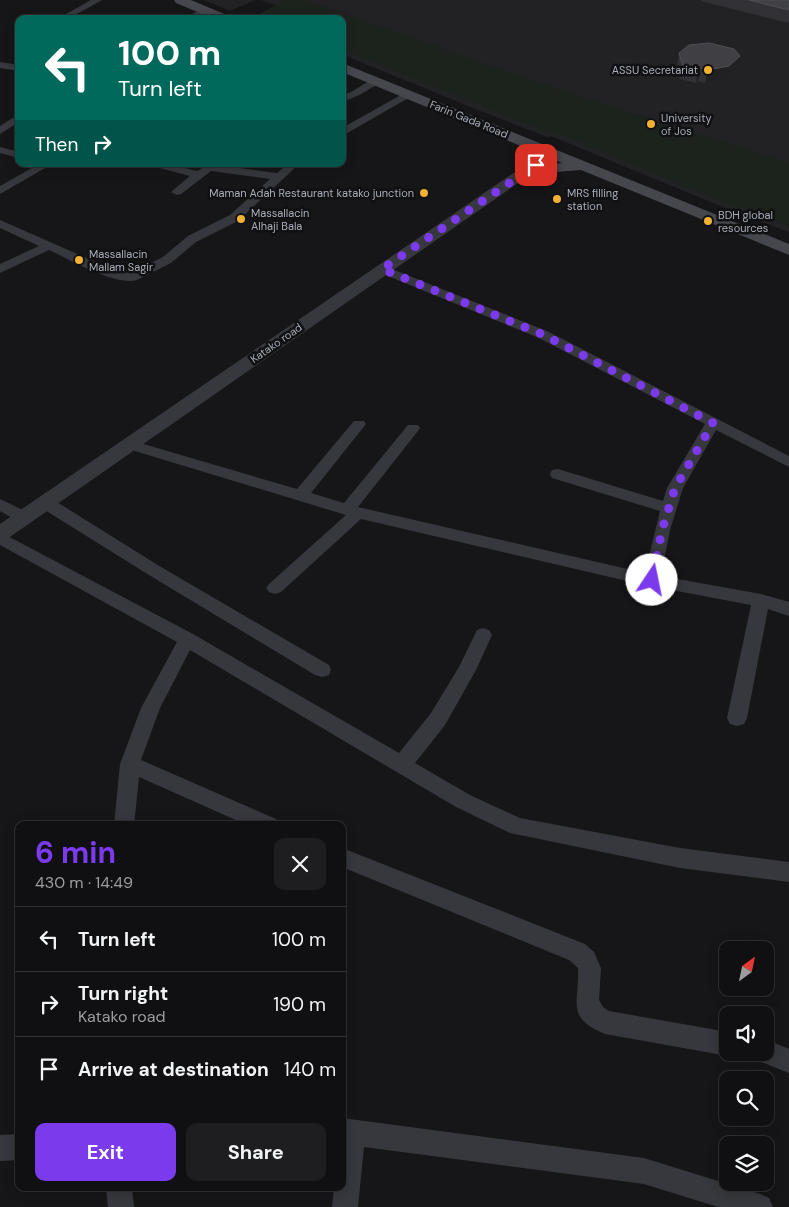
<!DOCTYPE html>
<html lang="en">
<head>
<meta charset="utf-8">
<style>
  :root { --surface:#101012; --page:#1e1e20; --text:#f1f3f6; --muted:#9c9d9f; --line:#303032; --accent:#7c3aed }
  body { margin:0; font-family:"DM Sans",sans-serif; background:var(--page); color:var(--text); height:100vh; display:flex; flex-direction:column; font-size:19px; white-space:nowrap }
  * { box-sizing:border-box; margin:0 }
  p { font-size:16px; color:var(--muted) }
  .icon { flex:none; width:28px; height:28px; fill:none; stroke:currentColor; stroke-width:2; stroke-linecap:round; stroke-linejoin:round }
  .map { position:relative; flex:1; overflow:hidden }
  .details { position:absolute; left:15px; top:821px; width:331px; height:370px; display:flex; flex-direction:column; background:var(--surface); border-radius:10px; box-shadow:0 2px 12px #0003,0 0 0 1px var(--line) }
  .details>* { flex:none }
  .top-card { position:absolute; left:15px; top:15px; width:331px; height:152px; border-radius:10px; box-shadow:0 2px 12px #0003,0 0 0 1px var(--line); background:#00695c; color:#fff; overflow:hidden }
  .needle { width:32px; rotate:33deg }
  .buttons { position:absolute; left:719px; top:941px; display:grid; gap:10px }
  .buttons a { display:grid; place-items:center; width:55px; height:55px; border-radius:10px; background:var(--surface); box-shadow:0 2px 12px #0003,0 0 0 1px var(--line); font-size:25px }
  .pin { position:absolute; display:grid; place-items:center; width:42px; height:42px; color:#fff; margin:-21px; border-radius:10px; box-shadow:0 2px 8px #0006 }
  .me { position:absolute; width:55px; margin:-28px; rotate:11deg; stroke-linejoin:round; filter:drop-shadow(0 0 4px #0008) }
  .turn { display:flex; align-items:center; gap:18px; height:105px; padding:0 20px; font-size:22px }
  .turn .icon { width:65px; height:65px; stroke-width:2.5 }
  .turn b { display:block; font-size:35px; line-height:42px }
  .then { display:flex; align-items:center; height:48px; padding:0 20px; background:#0003; gap:10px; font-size:19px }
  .round { display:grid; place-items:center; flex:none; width:52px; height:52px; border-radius:10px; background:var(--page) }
  .overview { display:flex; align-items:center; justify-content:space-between; height:85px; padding:0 20px }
  h1 { font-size:30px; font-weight:700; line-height:38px; color:var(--accent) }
  .action { display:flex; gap:10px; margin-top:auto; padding:10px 20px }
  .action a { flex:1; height:58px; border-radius:10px; background:var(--accent); color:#fff; font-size:20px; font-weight:700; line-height:58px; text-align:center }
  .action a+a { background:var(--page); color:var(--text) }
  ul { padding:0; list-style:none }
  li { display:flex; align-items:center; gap:15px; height:65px; padding:0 20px; border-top:1px solid var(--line) }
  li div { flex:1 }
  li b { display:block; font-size:19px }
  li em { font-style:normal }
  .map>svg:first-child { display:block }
  .built { fill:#222225 }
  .green { fill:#1c231d }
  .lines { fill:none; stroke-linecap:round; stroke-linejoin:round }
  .minor { fill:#37383d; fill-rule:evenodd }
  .tertiary { fill:#37383d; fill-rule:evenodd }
  .secondary { fill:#45474d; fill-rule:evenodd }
  .wall { fill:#323236 }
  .shaded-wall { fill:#212124 }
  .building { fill:#3f3f44; stroke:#4f5156 }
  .route { stroke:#7c3aed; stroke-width:9; stroke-dasharray:0 16.2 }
  .poi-dot { fill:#f2b134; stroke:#111113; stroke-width:2 }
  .labels { text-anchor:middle; stroke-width:5; stroke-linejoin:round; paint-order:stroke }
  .far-poi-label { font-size:11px; fill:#a8adb8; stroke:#111113; text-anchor:start }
  .far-street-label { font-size:11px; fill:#a8adb8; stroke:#111113 }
</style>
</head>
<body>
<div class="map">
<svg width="789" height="1207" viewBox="0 0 789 1207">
  <rect width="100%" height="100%" fill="#161618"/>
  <path class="built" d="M 204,0 L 255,0 L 230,11 Z
    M 260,0 L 789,0 L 789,232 L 725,208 L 551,136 L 547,137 L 483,112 L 343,55 L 342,19 L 253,19 L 254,17 L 276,5 Z"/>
  <path class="green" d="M 281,0 L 305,0 L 566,92 L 789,163 L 789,226 L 708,196 L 555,132 L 549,133 L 343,50 L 342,19 L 263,19 L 258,17 L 258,15 L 279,4 Z"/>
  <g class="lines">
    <path class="minor" d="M 91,0 L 102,0 L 68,19 L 59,18 Z
      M 204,7 L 208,10 L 207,12 L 195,19 L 184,19 Z
      M 0,62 L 19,65 L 19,71 L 0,68 Z
      M 377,78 L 382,81 L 380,83 C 367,90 357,98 342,101 L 342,95 C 354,93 364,82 377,78 Z
      M 408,91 L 413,94 L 412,96 L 342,136 L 342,128 Z
      M 19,114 L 19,122 L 0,134 L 0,126 Z
      M 0,147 L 19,152 L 19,158 L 0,153 Z
      M 39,164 L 52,164 L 0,194 L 0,186 Z
      M 151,164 L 168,164 L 197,171 L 209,164 L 277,173 L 288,164 L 299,164 L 238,221 L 196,242 L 171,263 L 137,280 C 114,286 71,260 49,250 L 0,273 L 0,264 L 39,246 L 0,228 L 0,220 L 116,271 L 131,273 L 163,257 L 188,236 L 230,215 L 270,179 L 211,171 L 181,194 L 177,195 L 171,192 L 190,176 L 152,166 Z
      M 382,265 L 549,332 L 789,456 L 789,467 L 716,430 L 683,488 L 670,530 L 661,576 L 761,594 L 789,602 L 789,616 L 768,609 L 747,718 L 744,724 L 737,726 L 730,724 L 727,718 L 751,605 L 640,584 L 361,519 L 281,592 L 275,594 L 269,592 L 266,588 L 269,584 L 346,515 L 125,448 L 122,445 L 125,442 L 130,440 L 297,489 L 354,421 L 364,421 L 366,424 L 311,493 L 344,503 L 408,425 L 418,425 L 420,428 L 418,431 L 358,507 L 645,573 L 660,511 L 552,478 L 550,474 L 552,470 L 558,469 L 663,501 L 667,488 L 705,424 L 539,338 L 378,272 L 376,269 L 378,266 Z
      M 46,498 L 52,499 L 161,567 L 329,665 L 331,670 L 329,675 L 322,677 L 315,675 L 149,575 L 40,507 L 38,503 L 40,499 Z
      M 0,499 L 31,514 L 33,518 L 31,522 C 20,525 10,516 0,511 Z
      M 0,532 L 193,634 L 399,753 L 431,713 L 459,667 L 477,630 L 483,628 L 489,630 L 492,635 L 476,670 L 445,725 L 415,763 L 470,795 L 520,818 L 680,848 L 789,862 L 789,882 L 680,868 L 510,833 L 456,807 L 190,650 L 160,708 L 141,760 L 276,819 L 279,825 L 247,825 L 139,777 L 134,825 L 114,825 L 120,764 L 141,708 L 177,642 L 0,545 Z
      M 342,848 L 585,944 L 594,952 L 601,968 L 599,1000 L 603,1007 L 609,1011 L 728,1032 L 728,1052 L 736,1052 L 728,1056 L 605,1034 C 564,1017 580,1001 578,968 L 569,960 L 342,867 Z
      M 765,1039 L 789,1049 L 789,1073 L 756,1060 L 754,1052 L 765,1052 Z
      M 342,1118 L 644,1158 L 760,1194 L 769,1198 L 773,1207 L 718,1207 L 644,1184 L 364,1147 L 358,1207 L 332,1207 L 334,1188 L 342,1188 Z
      M 19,1134 L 19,1160 L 0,1161 L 0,1135 Z
      M 106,1188 L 132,1188 L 134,1207 L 108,1207 Z"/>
    <path class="tertiary" d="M 552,149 L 559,153 L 557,156 L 7,539 L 0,541 L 0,524 L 547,150 Z"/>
    <path class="secondary" d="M 174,0 L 191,0 L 229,16 L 231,19 L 214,19 L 176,3 Z
      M 342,63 L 789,244 L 789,255 L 581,170 L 531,174 L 525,172 L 523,169 L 525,166 L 562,163 L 342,72 Z"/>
  </g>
  <path class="wall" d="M 702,0 L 789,0 L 789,23 L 701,1 Z
    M 679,53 L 737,69 L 726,79 L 705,83 L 698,81 L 696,83 L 680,79 L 677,66 Z"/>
  <path class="shaded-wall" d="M 740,56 L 737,69 L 726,79 L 705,83 L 708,70 Z
    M 701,68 L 698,81 L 696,83 L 698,70 Z"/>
  <path class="building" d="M 749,0 L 789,0 L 789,10 Z
    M 709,43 L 734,49 L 740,56 L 729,66 L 708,70 L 701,68 L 698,70 L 683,66 L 679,53 L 689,45 Z"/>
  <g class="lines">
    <path class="route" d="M 536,165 L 382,269 L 544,335 L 713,423 L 675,488 L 662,530 L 652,580"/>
  </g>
  <g class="poi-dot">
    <circle cx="708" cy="70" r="5"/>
    <circle cx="651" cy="124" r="5"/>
    <circle cx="424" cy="193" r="5"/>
    <circle cx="557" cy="199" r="5"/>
    <circle cx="241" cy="219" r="5"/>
    <circle cx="708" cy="221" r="5"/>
    <circle cx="79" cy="260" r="5"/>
  </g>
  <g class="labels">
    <g class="far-poi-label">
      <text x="698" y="74" text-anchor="end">ASSU Secretariat</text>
      <text x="661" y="122">University<tspan x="661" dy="13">of Jos</tspan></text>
      <text x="414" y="197" text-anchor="end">Maman Adah Restaurant katako junction</text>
      <text x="567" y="197">MRS filling<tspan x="567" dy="13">station</tspan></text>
      <text x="251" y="217">Massallacin<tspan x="251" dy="13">Alhaji Bala</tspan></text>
      <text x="718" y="219">BDH global<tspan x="718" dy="13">resources</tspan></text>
      <text x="89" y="258">Massallacin<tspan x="89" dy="13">Mallam Sagir</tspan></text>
    </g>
    <g class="far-street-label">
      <text transform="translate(469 119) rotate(22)" y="4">Farin Gada Road</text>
      <text transform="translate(276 343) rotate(-35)" y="4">Katako road</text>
    </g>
  </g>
</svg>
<div class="buttons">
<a><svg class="needle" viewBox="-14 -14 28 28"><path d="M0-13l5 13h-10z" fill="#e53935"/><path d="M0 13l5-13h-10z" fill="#9c9d9f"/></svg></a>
<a><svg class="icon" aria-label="sound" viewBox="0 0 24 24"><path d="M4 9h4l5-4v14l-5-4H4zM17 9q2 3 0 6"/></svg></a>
<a><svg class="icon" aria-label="search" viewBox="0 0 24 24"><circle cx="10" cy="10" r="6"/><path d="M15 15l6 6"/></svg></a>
<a><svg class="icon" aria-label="layers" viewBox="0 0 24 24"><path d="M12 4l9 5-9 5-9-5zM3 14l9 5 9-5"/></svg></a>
</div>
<div class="pin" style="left:536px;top:165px;background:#d93025"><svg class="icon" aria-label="arrive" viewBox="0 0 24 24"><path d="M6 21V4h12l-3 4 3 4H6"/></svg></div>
<svg class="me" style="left:652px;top:580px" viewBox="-20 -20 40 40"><circle r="19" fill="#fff"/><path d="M0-13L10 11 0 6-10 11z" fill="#7c3aed"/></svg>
<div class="top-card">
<div class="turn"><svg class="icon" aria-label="left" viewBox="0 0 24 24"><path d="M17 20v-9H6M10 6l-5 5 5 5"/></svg><div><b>100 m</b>Turn left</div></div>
<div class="then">Then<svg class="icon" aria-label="right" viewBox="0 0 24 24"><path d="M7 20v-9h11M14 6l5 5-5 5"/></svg></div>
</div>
<section class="details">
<div class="overview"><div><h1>6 min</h1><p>430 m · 14:49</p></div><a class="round"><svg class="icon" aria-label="close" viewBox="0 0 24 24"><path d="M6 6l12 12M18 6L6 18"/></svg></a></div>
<ul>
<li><svg class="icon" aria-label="left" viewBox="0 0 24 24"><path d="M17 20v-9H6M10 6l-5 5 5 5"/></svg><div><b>Turn left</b></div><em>100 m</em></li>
<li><svg class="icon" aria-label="right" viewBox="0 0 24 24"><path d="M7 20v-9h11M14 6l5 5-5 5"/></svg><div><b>Turn right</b><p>Katako road</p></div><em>190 m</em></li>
<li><svg class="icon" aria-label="arrive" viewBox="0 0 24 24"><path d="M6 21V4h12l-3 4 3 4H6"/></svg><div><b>Arrive at destination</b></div><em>140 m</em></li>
</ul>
<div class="action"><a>Exit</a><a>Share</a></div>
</section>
</div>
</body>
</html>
